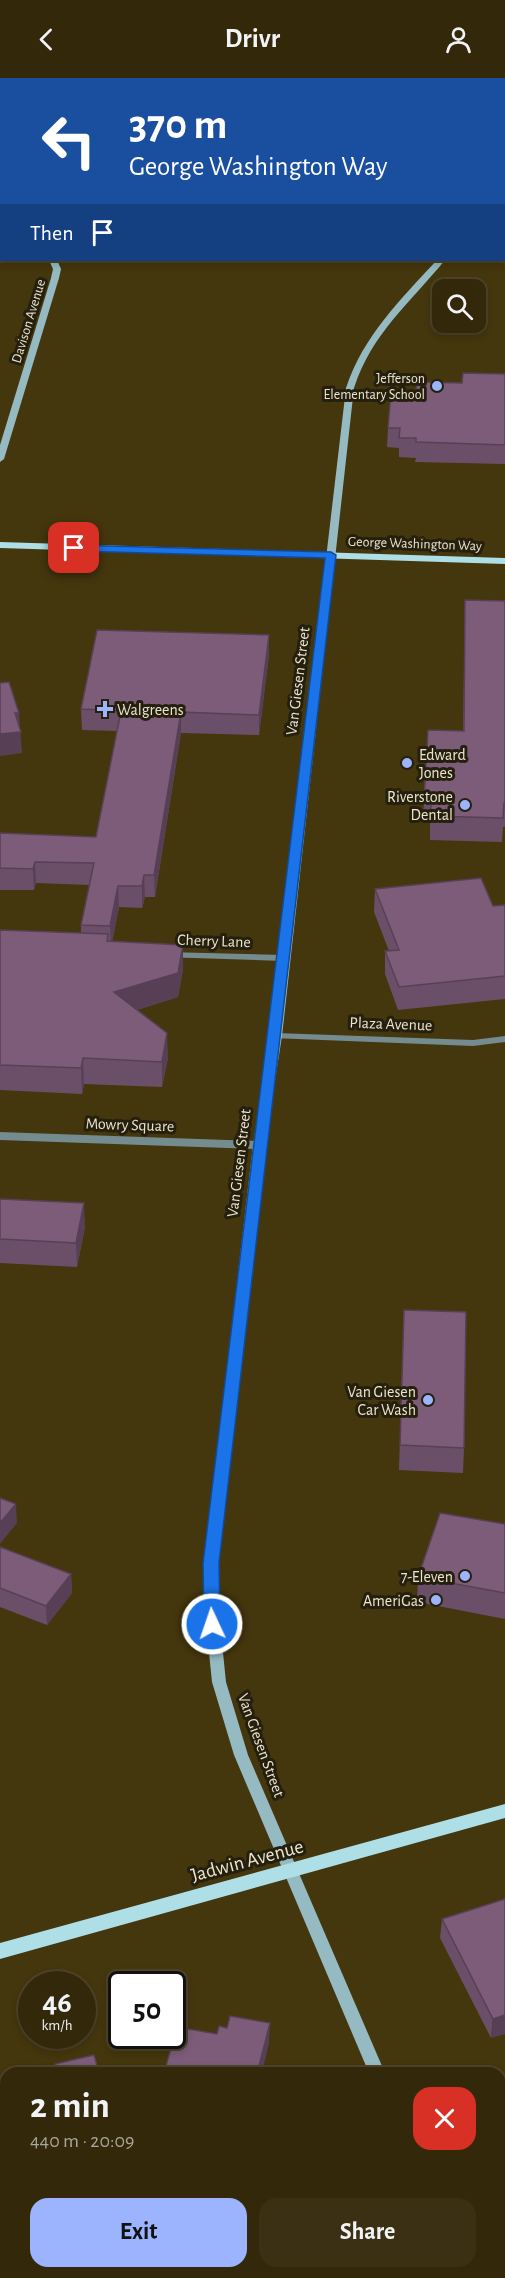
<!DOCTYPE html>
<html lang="en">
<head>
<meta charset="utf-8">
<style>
  :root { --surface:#33280a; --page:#3b3013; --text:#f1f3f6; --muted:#a9a69c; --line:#4e442b; --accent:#9cb4fd }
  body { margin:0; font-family:"Alegreya Sans",sans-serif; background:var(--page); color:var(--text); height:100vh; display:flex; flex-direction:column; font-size:22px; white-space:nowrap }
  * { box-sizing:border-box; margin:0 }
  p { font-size:20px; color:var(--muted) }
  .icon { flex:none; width:33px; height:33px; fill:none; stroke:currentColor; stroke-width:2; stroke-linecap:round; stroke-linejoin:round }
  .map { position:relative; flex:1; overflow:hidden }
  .side { position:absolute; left:0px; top:1989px; width:506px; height:212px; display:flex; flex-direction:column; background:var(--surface); border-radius:18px 18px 0 0; box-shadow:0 3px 9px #0003,0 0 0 2px var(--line) }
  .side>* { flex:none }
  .hud { position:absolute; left:0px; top:0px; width:506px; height:183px; box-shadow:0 3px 9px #0003,0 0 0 2px var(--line); background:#1a4fa0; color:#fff; overflow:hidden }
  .buttons { position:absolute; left:432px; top:201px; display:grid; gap:12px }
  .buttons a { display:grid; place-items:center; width:54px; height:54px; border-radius:12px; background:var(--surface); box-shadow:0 3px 9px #0003,0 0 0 2px var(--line); font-size:30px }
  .speed { position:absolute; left:18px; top:1893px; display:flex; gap:12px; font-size:30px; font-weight:700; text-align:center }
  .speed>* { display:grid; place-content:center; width:78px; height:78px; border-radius:50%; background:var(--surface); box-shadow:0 3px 9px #0003,0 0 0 2px var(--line); line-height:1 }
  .speed small { font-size:15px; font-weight:400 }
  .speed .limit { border:3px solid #111; border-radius:9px; background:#fff; color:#111 }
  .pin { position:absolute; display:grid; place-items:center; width:51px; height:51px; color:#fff; margin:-26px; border-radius:12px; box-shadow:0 3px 9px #0006 }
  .me { position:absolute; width:66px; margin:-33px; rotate:357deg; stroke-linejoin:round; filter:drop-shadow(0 0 4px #0008) }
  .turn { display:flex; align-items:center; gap:21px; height:126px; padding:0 30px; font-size:27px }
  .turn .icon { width:78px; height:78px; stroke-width:2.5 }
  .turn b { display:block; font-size:42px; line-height:51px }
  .then { display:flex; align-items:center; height:57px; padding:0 30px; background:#0003; gap:12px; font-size:22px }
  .round { display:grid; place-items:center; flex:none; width:63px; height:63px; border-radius:18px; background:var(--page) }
  .overview { display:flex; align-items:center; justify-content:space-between; height:102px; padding:0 30px }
  h1 { font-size:36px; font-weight:700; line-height:45px }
  .action { display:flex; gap:12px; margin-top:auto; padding:12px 30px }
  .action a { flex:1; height:69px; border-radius:18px; background:var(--accent); color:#111; font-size:24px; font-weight:700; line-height:69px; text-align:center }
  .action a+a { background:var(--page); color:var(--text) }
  header { display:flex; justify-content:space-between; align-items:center; height:78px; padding:0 30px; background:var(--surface); font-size:27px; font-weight:700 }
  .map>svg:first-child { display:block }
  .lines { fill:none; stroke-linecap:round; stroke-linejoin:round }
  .street { fill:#748b90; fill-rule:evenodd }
  .secondary { fill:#95bac1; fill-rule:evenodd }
  .primary { fill:#aedfe7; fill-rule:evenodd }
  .wall { fill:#6b4f68 }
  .shaded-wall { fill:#574055 }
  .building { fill:#7c5c79; stroke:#574055; stroke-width:1.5 }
  .route { fill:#1a73e8; stroke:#114b97; stroke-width:1.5 }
  .poi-dot { fill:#9cb4fd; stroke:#251f0e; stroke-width:2 }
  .labels { text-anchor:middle; stroke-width:6; stroke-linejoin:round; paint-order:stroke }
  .far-street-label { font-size:14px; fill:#ede5cf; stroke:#251f0e }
  .far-poi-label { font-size:14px; fill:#ede5cf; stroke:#251f0e; text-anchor:end }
  .street-label { font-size:16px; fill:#ede5cf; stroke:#251f0e }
  .poi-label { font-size:16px; fill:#ede5cf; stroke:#251f0e; text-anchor:end }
  .near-street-label { font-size:20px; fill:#ede5cf; stroke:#251f0e }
</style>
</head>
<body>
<header><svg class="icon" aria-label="back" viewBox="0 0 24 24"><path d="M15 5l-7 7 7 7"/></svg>Drivr<svg class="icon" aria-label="person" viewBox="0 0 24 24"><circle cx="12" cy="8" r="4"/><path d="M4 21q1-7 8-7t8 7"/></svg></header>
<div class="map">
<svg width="505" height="2200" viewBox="0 0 505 2200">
  <rect width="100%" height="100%" fill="#44360d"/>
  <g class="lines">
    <path class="street" d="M 30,0 L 44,2 L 31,2 Z
      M 386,0 L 399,2 L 387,2 Z
      M 504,23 L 505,23 L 505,27 L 504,27 Z
      M 504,108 L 505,108 L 504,113 Z
      M 166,874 L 283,877 L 288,880 L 283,883 L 162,879 L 161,877 Z
      M 276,955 L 473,962 L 505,958 L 505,964 L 473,968 L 272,960 L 270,958 L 272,956 Z
      M 0,1054 L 259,1063 L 265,1067 L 259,1071 L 0,1062 Z"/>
    <path class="secondary" d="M 0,47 L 2,47 L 2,51 L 0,51 Z
      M 504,118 L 505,118 L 505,122 L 504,122 Z
      M 0,160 L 2,160 L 2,165 L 0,165 Z
      M 49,182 L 57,182 L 61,191 L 59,200 L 4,381 L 0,384 L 0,367 L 51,200 L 53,191 Z
      M 437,182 L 445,182 C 410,225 372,255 354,310 L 282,958 L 265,1067 L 218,1485 L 218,1526 L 226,1604 L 248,1677 L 385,1995 L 369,1995 L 234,1677 L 212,1604 L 204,1526 L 204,1485 L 253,1067 L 270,958 L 346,310 C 363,258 401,221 437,182 Z
      M 454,2194 L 472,2194 L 474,2200 L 456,2200 Z"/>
    <path class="primary" d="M 0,464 L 505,480 L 505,486 L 0,470 Z
      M 505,1726 L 505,1740 L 0,1881 L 0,1865 Z"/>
  </g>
  <path class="wall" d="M 505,296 L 505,386 L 415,384 L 416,380 L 399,379 L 399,370 L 387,369 L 388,350 L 416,315 Z
    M 465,522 L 505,523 L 505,749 L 503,749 L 502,764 L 430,762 L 430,744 L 423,744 L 424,721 L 463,653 Z
    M 269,557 L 269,577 L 259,657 L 181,655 L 155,819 L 145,819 L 142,830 L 119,829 L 112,864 L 183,867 L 183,891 L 178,919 L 137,932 L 168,980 L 162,1009 L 84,1006 L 82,1016 L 0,1012 L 0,852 L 81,855 L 81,847 L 89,807 L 36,805 L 34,812 L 0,812 L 0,755 L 96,759 L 117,653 L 82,652 L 81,631 Z
    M 375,811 L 493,828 L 505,827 L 505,921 L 398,932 L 385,896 L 385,873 L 389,873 L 374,834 Z
    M 0,1121 L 85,1149 L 77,1189 L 0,1185 Z
    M 404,1232 L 464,1370 L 463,1395 L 399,1392 Z
    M 505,1446 L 505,1541 L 417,1524 L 418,1499 Z
    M 0,1469 L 71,1496 L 72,1515 L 47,1547 L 0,1529 Z
    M 505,1821 L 491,1960 L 440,1860 L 442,1841 Z"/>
  <path class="shaded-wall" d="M 269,557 L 269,577 L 259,657 L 259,637 Z
    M 181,634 L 181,655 L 155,819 L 154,797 Z
    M 15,635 L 19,635 L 22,675 L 0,678 L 0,656 Z
    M 35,784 L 36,805 L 34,812 L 33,791 Z
    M 144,797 L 145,819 L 142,830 L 142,808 Z
    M 118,808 L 119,829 L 111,870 L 110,848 Z
    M 183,867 L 183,891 L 178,919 L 114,939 L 114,914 Z
    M 167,955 L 168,980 L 162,1009 L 162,984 Z
    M 83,980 L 84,1006 L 82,1016 L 81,990 Z
    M 84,1125 L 85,1149 L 77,1189 L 76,1165 Z
    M 16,1426 L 17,1445 L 0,1466 L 0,1445 Z
    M 71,1496 L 72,1515 L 47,1547 L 46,1528 Z
    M 505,1937 L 505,1956 L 491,1960 L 493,1941 Z
    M 270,1945 L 269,1965 L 262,1995 L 258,1992 Z
    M 6,2047 L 6,2067 L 0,2069 L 0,2049 Z"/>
  <path class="building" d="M 463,295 L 505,296 L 505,367 L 416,364 L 416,360 L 399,360 L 400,350 L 388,350 L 391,314 L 416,315 L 417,304 L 462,305 Z
    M 465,522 L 505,523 L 505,725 L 504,725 L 503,740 L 431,738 L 431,721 L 424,721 L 428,652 L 464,653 Z
    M 97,552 L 269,557 L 259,637 L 181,634 L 154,797 L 144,797 L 142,808 L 118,808 L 110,848 L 81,847 L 94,785 L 35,784 L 33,791 L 0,790 L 0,755 L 96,759 L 121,633 L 81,631 Z
    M 9,604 L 19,635 L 15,635 L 21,654 L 0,656 L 0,605 Z
    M 481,800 L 493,828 L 505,827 L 505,898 L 399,909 L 385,873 L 399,872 L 375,811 Z
    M 0,852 L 108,856 L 107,863 L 183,867 L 178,895 L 114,914 L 167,955 L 162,984 L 83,980 L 81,990 L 0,987 Z
    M 0,1121 L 84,1125 L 76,1165 L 0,1161 Z
    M 404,1232 L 466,1234 L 464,1370 L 400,1367 Z
    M 0,1420 L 16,1426 L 0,1445 Z
    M 440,1435 L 505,1446 L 505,1515 L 418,1499 Z
    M 0,1469 L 71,1496 L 46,1528 L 0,1510 Z
    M 505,1821 L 505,1937 L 493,1941 L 442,1841 Z
    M 230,1938 L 270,1945 L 258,1992 L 274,1995 L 164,1995 L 177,1949 L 217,1956 L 219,1948 L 227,1950 Z
    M 94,1977 L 99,1995 L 57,1995 L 55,1986 Z
    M 6,2018 L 6,2047 L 0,2049 L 0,2020 Z
    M 258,2194 L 347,2194 L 346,2198 L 356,2200 L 256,2200 Z"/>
  <path class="route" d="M 71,467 L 331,474 L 336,477 L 219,1485 L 220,1546 L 212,1552 L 204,1546 L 203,1485 L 325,480 L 74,473 L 71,472 Z"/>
  <g class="poi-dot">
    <circle cx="437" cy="308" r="6"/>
    <path d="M102 622h6v6h6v6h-6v6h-6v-6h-6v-6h6z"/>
    <circle cx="407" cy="685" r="6"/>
    <circle cx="465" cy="727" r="6"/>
    <circle cx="428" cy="1322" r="6"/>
    <circle cx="465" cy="1498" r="6"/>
    <circle cx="436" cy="1522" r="6"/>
  </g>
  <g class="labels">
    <g class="far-street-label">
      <text transform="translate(28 243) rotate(-73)" y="5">Davison Avenue</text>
      <text transform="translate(415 465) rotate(2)" y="5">George Washington Way</text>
    </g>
    <g class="far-poi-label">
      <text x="425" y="305">Jefferson<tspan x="425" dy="16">Elementary School</tspan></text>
    </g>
    <g class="street-label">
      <text transform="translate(297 603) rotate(-83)" y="6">Van Giesen Street</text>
      <text transform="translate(214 862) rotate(2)" y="6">Cherry Lane</text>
      <text transform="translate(391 945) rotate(2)" y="6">Plaza Avenue</text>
      <text transform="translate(130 1046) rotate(2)" y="6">Mowry Square</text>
      <text transform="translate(238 1085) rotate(-83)" y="6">Van Giesen Street</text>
      <text transform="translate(262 1667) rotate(70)" y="6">Van Giesen Street</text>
    </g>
    <g class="poi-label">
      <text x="117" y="637" text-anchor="start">Walgreens</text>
      <text x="419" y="682" text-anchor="start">Edward<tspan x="419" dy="18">Jones</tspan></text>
      <text x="453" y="724">Riverstone<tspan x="453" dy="18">Dental</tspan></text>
      <text x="416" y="1319">Van Giesen<tspan x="416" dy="18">Car Wash</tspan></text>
      <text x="453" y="1504">7-Eleven</text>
      <text x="424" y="1528">AmeriGas</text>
    </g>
    <g class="near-street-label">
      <text transform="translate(247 1782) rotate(-15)" y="7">Jadwin Avenue</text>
    </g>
  </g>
</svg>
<div class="buttons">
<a><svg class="icon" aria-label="search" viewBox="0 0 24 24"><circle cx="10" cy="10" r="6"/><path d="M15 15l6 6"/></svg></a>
</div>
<div class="speed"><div>46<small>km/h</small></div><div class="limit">50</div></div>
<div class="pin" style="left:74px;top:470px;background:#d93025"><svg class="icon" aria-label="arrive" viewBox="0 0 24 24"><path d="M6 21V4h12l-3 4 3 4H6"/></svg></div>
<svg class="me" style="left:212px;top:1546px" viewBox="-20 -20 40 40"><circle r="17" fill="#1a73e8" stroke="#fff" stroke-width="3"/><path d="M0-11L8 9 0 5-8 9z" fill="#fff"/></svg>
<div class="hud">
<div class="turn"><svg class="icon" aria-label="left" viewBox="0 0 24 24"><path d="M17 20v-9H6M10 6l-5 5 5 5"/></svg><div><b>370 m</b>George Washington Way</div></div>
<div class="then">Then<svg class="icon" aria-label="arrive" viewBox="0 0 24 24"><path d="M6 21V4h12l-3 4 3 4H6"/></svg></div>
</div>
<section class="side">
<div class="overview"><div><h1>2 min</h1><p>440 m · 20:09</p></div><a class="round" style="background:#d93025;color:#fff"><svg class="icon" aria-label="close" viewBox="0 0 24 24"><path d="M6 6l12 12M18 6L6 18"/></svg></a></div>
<div class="action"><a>Exit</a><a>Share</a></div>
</section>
</div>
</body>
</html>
